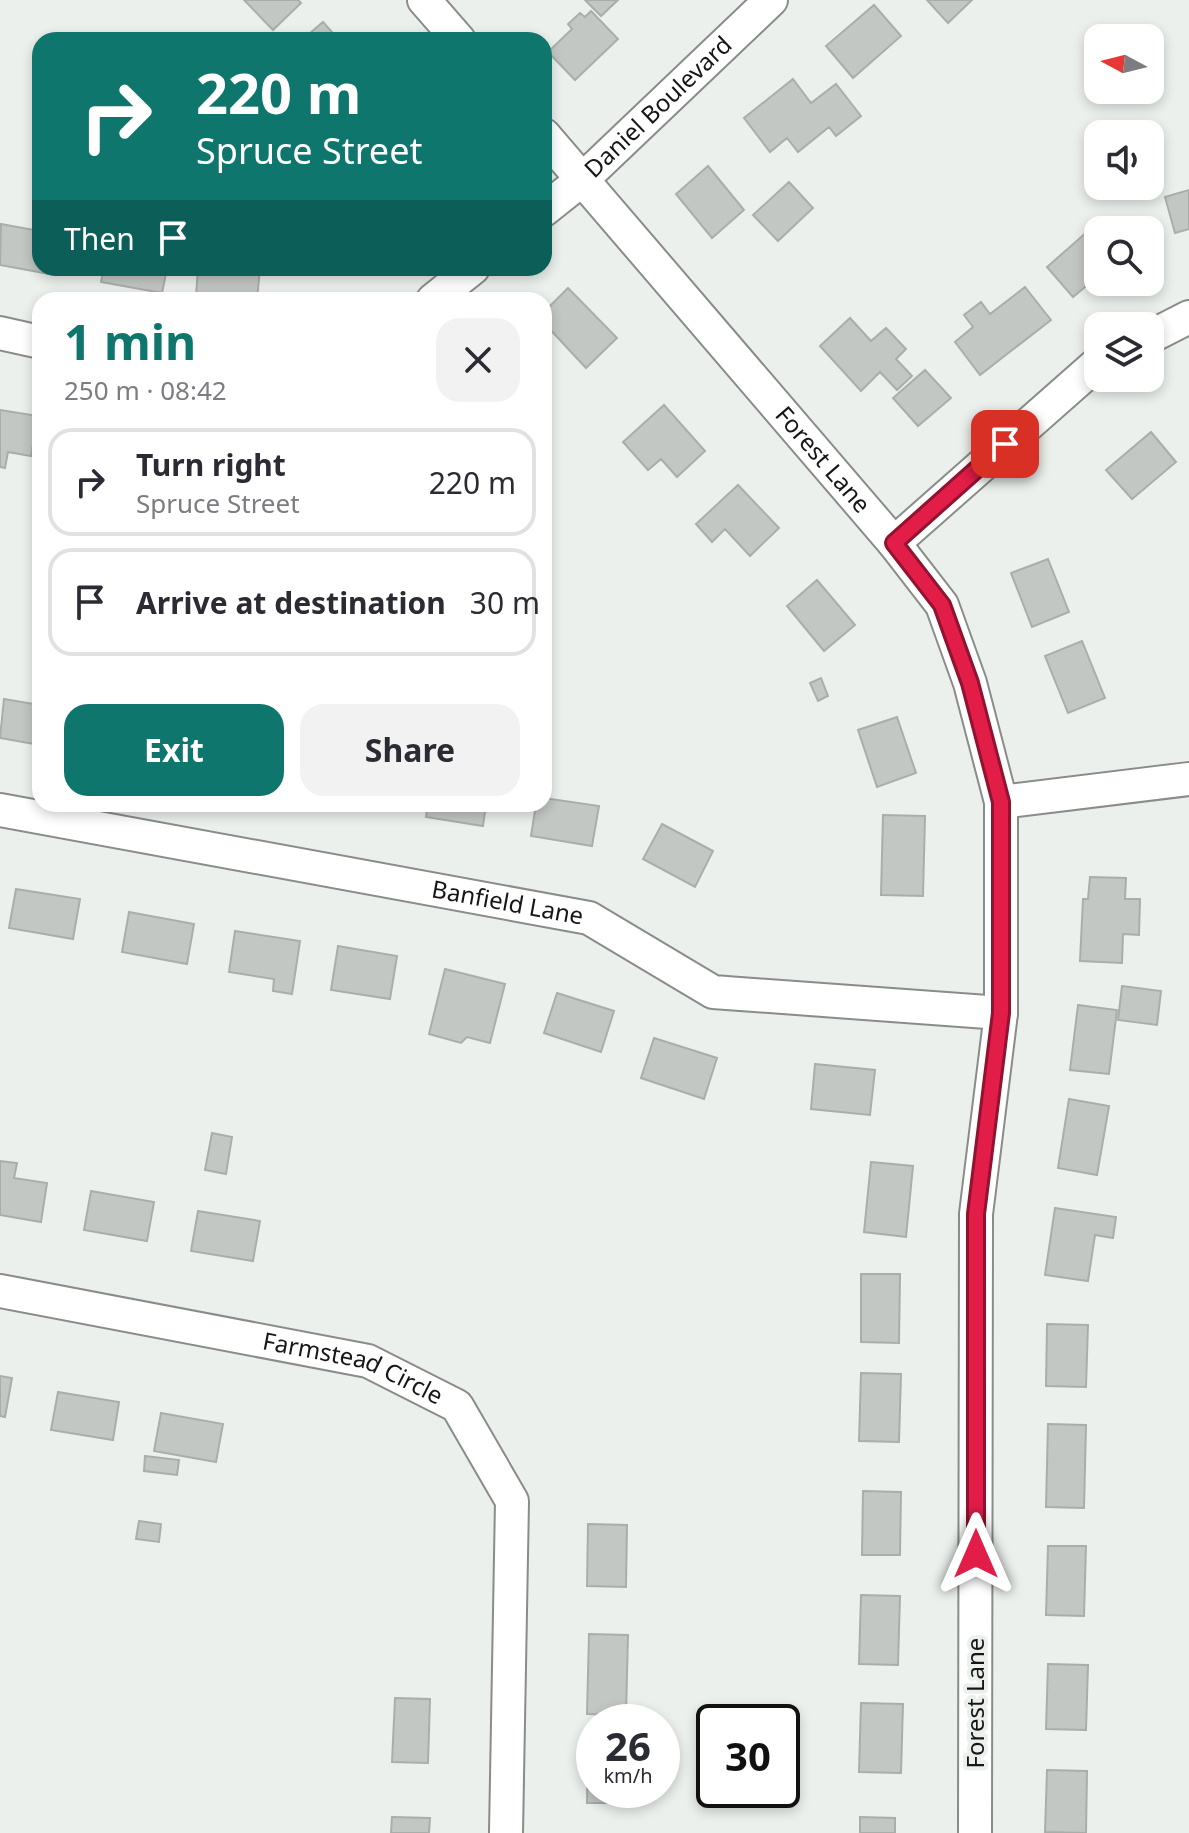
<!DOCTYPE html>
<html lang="en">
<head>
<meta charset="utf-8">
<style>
  :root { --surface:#fff; --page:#f2f2f3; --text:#2b2b33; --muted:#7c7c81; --line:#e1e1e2; --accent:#0f766e }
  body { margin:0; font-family:"Noto Sans",sans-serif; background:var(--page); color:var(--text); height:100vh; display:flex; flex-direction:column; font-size:30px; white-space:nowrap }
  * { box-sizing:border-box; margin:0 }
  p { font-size:26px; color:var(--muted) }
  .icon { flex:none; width:44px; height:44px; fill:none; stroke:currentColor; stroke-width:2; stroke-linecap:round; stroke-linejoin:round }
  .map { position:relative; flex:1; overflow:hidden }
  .details { position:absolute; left:32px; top:292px; width:520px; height:520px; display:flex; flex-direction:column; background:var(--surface); border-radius:24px; box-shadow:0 4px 12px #0003 }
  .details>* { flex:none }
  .hud { position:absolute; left:32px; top:32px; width:520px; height:244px; border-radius:24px; box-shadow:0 4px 12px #0003; background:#0f766e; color:#fff; overflow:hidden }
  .needle { width:52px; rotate:277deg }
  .buttons { position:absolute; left:1084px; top:24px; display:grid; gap:16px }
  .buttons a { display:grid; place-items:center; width:80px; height:80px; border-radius:16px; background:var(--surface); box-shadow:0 4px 12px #0003; font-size:40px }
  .speed { position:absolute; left:576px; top:1704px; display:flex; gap:16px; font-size:40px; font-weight:700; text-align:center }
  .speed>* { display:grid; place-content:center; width:104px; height:104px; border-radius:50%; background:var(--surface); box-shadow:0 4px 12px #0003; line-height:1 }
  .speed small { font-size:20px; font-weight:400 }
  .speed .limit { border:4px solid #111; border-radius:12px; background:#fff; color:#111 }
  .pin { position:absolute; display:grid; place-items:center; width:68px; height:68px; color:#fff; margin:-34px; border-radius:16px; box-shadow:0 4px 12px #0006 }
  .me { position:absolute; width:88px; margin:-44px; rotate:0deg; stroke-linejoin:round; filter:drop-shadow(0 0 6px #0008) }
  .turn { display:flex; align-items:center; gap:28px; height:168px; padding:0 32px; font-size:36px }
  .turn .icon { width:104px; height:104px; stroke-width:2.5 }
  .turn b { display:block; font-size:56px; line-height:68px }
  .then { display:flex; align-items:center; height:76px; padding:0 32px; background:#0003; gap:16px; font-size:30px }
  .round { display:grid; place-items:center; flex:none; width:84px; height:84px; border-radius:24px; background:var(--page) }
  .overview { display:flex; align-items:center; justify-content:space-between; height:136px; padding:0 32px }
  h1 { font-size:48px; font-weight:700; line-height:60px; color:var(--accent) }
  .primary-button { display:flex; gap:16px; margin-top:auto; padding:16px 32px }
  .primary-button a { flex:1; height:92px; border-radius:24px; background:var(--accent); color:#fff; font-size:32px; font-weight:700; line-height:92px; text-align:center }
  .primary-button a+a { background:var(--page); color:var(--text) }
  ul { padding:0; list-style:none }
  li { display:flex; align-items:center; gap:24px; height:108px; margin:0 16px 12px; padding:0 16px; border:4px solid var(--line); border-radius:24px }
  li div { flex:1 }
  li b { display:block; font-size:30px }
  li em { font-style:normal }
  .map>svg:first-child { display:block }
  .building { fill:#c3c7c4; stroke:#aaaeab; stroke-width:2 }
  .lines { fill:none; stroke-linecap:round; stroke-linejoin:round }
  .minor-casing { stroke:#898c89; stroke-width:36 }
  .minor { stroke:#fff; stroke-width:32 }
  .route-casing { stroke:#92132f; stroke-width:20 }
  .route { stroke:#e11d48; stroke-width:14 }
  .labels { text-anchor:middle; stroke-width:8; stroke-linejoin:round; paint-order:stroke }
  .street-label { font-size:24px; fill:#151615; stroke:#ecf0ed }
</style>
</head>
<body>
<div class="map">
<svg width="1189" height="1833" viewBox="0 0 1189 1833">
  <rect width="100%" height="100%" fill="#ecf0ed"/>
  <path class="building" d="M 244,0 L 298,0 L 301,3 L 273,30 Z
    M 585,0 L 618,0 L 601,16 Z
    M 927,0 L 972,0 L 948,23 Z
    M 874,5 L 901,36 L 853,78 L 826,46 Z
    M 591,11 L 618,39 L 575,80 L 548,52 L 572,29 L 568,24 L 580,13 L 585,17 Z
    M 323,22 L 339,40 L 302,40 Z
    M 793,79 L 811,103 L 836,84 L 861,116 L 836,136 L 829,127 L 798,152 L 787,138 L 770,152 L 744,118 Z
    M 708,166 L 744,210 L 712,238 L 676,194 Z
    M 789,182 L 813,208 L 778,241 L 753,215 Z
    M 1189,190 L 1189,229 L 1175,233 L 1165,197 Z
    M 1,224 L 40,231 L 40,268 L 56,268 L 55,275 L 0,265 Z
    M 1096,224 L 1102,230 L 1098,230 L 1098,276 L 1073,297 L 1047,267 Z
    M 104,268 L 167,268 L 162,293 L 101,282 Z
    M 198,268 L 260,268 L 257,300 L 196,295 Z
    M 1025,287 L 1051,320 L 980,375 L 955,342 L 973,327 L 964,315 L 981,302 L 990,314 Z
    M 568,288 L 617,338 L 586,368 L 544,323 L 544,312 Z
    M 850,318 L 871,341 L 886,328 L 906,349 L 896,359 L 912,376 L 897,390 L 880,372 L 861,391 L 820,346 Z
    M 925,370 L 951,398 L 918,426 L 893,398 Z
    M 664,405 L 705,451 L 677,477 L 661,459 L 648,470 L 623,442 Z
    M 0,410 L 38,416 L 31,456 L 8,452 L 5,468 L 0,467 Z
    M 1151,432 L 1176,462 L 1132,499 L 1106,470 Z
    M 738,485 L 779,528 L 750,556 L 725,529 L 712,542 L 696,524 Z
    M 1048,559 L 1069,612 L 1032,627 L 1011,573 Z
    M 817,580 L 855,625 L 824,651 L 787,606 Z
    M 1082,641 L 1105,698 L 1068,713 L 1045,656 Z
    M 821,678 L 828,696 L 818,701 L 810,683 Z
    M 4,699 L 40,705 L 40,745 L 0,738 Z
    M 897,717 L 916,773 L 877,787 L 858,730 Z
    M 544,798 L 599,806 L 592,846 L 531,836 L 536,804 L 544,804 Z
    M 367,804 L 395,804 L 394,808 Z
    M 428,804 L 486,804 L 483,826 L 426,817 Z
    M 883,815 L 925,816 L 923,896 L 881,895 Z
    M 662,824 L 713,851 L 695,887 L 643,859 Z
    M 1090,877 L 1126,878 L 1125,899 L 1140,899 L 1139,935 L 1123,934 L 1122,963 L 1080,961 L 1083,899 L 1088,899 Z
    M 16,889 L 80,899 L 73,939 L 9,928 Z
    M 129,912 L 194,924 L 187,964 L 122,952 Z
    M 235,931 L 300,941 L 292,994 L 273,991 L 274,979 L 229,972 Z
    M 338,946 L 397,956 L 390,999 L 331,990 Z
    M 445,969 L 505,984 L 490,1043 L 467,1037 L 461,1043 L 429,1034 Z
    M 1122,986 L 1161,991 L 1157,1025 L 1118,1020 Z
    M 557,993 L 614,1011 L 601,1052 L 544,1033 Z
    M 1078,1005 L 1117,1010 L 1109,1074 L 1070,1070 Z
    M 654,1038 L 717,1058 L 704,1099 L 641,1078 Z
    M 815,1064 L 875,1070 L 870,1115 L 811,1109 Z
    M 1069,1099 L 1109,1106 L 1097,1175 L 1058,1168 Z
    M 212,1133 L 232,1137 L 226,1174 L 205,1170 Z
    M 0,1161 L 17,1163 L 14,1178 L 47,1183 L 41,1222 L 0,1215 Z
    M 871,1162 L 913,1166 L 906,1237 L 864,1232 Z
    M 91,1191 L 154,1202 L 147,1241 L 84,1230 Z
    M 1055,1208 L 1116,1217 L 1113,1238 L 1095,1235 L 1088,1281 L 1045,1275 Z
    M 198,1211 L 260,1221 L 253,1261 L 191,1251 Z
    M 861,1274 L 900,1274 L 899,1343 L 861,1342 Z
    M 1047,1324 L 1088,1325 L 1086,1387 L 1046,1386 Z
    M 861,1373 L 901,1374 L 899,1442 L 859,1441 Z
    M 0,1376 L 12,1378 L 5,1417 L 0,1416 Z
    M 58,1392 L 119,1402 L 113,1440 L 51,1430 Z
    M 161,1413 L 223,1424 L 216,1462 L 154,1451 Z
    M 1048,1424 L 1086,1425 L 1084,1508 L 1046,1507 Z
    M 145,1456 L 179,1460 L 177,1475 L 144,1471 Z
    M 863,1491 L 901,1492 L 900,1555 L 862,1555 Z
    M 139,1521 L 161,1524 L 159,1542 L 136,1539 Z
    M 588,1524 L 627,1525 L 626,1587 L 587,1586 Z
    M 1048,1546 L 1086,1546 L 1084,1616 L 1046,1615 Z
    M 861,1595 L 900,1596 L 898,1665 L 859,1664 Z
    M 589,1634 L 628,1635 L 626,1715 L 587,1714 Z
    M 1048,1664 L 1088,1665 L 1086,1730 L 1046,1729 Z
    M 395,1698 L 430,1699 L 428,1763 L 392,1762 Z
    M 861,1703 L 903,1704 L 901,1773 L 859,1772 Z
    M 588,1740 L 594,1740 L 594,1790 L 626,1790 L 626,1803 L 587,1803 Z
    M 1047,1770 L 1087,1771 L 1086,1833 L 1045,1832 Z
    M 392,1817 L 430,1818 L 429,1833 L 391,1833 Z
    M 860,1817 L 895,1818 L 895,1833 L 860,1833 Z"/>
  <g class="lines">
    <g class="minor-casing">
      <g id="minor">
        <path d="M 424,0 L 459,40"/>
        <path id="s1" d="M 544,135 L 894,543 L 942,605 L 970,683 L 1001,802 L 1001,1013 L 976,1214 L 975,1833"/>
        <path id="s2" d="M 544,210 L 583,179 L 771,0"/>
        <path d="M 433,300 L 473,268"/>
        <path d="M 0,333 L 40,342"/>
        <path d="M 1150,337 L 1189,317"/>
        <path d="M 894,543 L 1098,363"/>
        <path d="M 1001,802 L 1189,779"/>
        <path id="s3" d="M 0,810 L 589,918 L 713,992 L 1001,1013"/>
        <path id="s4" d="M 0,1291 L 368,1361 L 457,1406 L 512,1501 L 506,1833"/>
      </g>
    </g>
    <use href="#minor" class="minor"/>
  </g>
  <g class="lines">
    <g class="route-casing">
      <path id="route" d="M 976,1554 L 976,1214 L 1001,1013 L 1001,802 L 970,683 L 942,605 L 894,543 L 1005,444"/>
    </g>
    <use href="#route" class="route"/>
  </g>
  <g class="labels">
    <g class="street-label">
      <text dy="8" stroke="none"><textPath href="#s2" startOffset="154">Daniel Boulevard</textPath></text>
      <text dy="8" stroke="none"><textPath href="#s1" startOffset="428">Forest Lane</textPath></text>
      <text dy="8" stroke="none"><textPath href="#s3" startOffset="516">Banfield Lane</textPath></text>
      <text dy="8" stroke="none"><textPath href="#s4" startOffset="362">Farmstead Circle</textPath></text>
      <text transform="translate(976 1703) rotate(-90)" y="8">Forest Lane</text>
    </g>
  </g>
</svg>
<div class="buttons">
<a><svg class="needle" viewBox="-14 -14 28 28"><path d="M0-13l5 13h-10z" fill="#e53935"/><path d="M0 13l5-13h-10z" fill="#7c7c81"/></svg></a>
<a><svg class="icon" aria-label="sound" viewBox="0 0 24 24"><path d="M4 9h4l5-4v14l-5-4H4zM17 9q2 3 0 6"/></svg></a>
<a><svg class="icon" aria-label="search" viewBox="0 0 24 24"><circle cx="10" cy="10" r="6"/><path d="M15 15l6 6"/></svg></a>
<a><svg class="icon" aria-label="layers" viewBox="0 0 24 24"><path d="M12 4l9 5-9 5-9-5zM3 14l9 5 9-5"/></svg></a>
</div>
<div class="speed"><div>26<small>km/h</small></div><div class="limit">30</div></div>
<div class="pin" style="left:1005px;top:444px;background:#d93025"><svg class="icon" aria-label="arrive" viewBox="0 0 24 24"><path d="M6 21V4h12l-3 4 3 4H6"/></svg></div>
<svg class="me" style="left:976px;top:1554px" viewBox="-20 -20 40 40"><path d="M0-17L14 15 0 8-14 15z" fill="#e11d48" stroke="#fff" stroke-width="4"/></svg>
<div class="hud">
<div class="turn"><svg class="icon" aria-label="right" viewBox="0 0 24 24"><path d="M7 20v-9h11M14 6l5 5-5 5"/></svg><div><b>220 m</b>Spruce Street</div></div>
<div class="then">Then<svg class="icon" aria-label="arrive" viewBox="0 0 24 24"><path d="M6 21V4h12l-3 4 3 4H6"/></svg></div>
</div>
<section class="details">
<div class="overview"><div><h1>1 min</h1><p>250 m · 08:42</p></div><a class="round"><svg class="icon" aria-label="close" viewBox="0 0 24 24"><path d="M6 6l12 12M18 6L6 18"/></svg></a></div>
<ul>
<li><svg class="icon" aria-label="right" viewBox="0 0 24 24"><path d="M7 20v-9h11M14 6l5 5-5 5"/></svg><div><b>Turn right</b><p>Spruce Street</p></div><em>220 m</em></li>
<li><svg class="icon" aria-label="arrive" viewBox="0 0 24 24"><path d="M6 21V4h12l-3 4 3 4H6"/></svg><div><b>Arrive at destination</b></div><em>30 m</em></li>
</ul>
<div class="primary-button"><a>Exit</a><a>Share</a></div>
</section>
</div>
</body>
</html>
